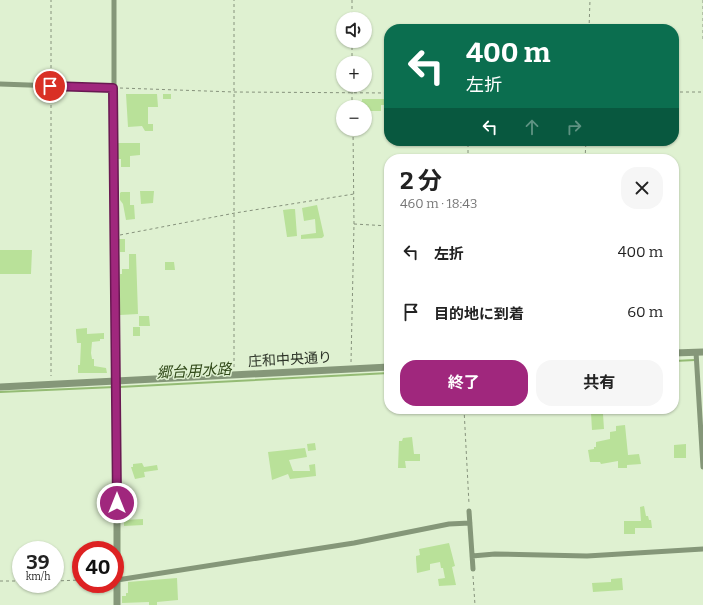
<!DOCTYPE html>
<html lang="ja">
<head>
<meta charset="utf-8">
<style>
  :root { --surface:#fff; --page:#f6f6f6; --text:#222; --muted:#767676; --accent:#a0277d }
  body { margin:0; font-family:Bitter,"Noto Sans JP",serif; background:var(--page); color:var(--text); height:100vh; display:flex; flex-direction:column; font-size:15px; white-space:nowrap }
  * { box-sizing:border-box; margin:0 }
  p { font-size:13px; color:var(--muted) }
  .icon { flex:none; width:22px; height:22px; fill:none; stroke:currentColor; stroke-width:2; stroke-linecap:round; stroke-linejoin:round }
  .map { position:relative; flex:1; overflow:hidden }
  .details { position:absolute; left:384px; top:154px; width:295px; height:260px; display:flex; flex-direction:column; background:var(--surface); border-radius:16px; box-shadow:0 1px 3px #0004 }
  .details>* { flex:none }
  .top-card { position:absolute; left:384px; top:24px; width:295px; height:122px; border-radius:16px; box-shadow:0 1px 3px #0004; background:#0b6e4f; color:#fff; overflow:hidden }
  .fabs { position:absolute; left:336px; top:12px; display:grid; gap:8px }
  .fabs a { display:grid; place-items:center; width:36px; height:36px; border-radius:50%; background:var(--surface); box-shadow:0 1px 3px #0004; font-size:20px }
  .speed { position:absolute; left:12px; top:541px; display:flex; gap:8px; font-size:20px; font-weight:700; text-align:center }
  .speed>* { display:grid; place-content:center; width:52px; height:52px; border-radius:50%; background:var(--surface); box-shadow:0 1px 3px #0004; line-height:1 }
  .speed small { font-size:10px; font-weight:400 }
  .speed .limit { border:6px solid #d22; background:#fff; color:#111 }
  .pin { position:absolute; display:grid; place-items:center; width:34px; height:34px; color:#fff; margin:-17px; border:2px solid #fff; border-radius:50%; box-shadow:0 1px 4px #0007 }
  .me { position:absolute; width:44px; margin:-22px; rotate:0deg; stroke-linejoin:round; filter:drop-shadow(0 0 3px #0008) }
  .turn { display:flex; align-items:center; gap:14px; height:84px; padding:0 16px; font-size:18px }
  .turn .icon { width:52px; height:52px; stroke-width:2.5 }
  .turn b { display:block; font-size:28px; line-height:34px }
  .lanes { display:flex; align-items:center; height:38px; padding:0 16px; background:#0003; justify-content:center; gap:20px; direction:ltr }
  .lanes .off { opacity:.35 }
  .round { display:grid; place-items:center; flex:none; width:42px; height:42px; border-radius:16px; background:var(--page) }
  .headline { display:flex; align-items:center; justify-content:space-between; height:68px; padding:0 16px }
  h1 { font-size:24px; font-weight:700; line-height:30px }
  .cta { display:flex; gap:8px; margin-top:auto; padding:8px 16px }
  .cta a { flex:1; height:46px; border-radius:16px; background:var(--accent); color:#fff; font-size:16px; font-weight:700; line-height:46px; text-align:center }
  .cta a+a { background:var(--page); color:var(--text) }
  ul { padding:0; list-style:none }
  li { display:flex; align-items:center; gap:12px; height:60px; padding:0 16px }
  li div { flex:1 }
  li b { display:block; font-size:15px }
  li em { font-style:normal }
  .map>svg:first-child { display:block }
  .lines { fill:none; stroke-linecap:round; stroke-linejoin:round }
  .stream { stroke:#94bb74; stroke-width:2 }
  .building { fill:#b9e199 }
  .path { stroke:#86927c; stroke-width:1; stroke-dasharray:3 3; stroke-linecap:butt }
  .minor { stroke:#859779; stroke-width:5 }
  .tertiary { stroke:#859779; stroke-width:7 }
  .route-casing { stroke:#681951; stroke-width:10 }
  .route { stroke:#a0277d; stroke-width:7 }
  .labels { text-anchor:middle; stroke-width:3; stroke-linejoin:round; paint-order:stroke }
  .street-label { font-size:14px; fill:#2e3529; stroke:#dff1d1 }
  .water-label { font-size:15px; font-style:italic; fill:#314a19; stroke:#dff1d1 }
</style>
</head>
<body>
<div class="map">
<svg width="703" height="605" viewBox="0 0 703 605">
  <rect width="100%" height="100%" fill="#dff1d1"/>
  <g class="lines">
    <path class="stream" d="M 674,361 L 695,360
      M 119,387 L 389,373
      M 0,392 L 115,387"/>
  </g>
  <path class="building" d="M 126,94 L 157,94 L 158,107 L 148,107 L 148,124 L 153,124 L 153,131 L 145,131 L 142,126 L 128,127 Z
    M 163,94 L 171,94 L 171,99 L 163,99 Z
    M 362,99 L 384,99 L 384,105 L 381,105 L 381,111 L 367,111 L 365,107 L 354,107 L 354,101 L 362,101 Z
    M 118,143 L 140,143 L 140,155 L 130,156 L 130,167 L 121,167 L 121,159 L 118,159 Z
    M 140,191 L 154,191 L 153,203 L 141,204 Z
    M 121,192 L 130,192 L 130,205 L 134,205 L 135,219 L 126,220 L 123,204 L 120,200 L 120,193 Z
    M 317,205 L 324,236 L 322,238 L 301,239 L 301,235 L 316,233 L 315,219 L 304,221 L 302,208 Z
    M 291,209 L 295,209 L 297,236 L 288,237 L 287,237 L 283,210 Z
    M 119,239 L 125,239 L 125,252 L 120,252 Z
    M 0,250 L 32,250 L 31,274 L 0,274 Z
    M 129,254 L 136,254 L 138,314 L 120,315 L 120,274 L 122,274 L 122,269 L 129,269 Z
    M 165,262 L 174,262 L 175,270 L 165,270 Z
    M 139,316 L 149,316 L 150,326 L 139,326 Z
    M 133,327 L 140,327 L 140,336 L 133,336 Z
    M 87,328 L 87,334 L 104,333 L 104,339 L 100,339 L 100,341 L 92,342 L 91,353 L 92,359 L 94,359 L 94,366 L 106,368 L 107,373 L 78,373 L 78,365 L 80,365 L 81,343 L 77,343 L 76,331 L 76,329 Z
    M 599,409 L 619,409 L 620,413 L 603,414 L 604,429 L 592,430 L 591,413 L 599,413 Z
    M 625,425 L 628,455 L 639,454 L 641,464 L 627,465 L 627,468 L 618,468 L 618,461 L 601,464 L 600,462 L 590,462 L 588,450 L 594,449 L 594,447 L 596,447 L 596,442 L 610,439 L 610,432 L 616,431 L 616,426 Z
    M 412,437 L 414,454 L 420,454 L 420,461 L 405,461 L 406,468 L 398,468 L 399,441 L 402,441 L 403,438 Z
    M 315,443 L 316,450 L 308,451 L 307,444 Z
    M 686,444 L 686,458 L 674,458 L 674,445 Z
    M 305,448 L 307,457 L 289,460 L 293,471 L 310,471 L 309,465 L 315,464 L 316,476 L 290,479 L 288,474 L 272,480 L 268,452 Z
    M 142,463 L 144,467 L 157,465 L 158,470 L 144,472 L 145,477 L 135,479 L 131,467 L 133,467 L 133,464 Z
    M 644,506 L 646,516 L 648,516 L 649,520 L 651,520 L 652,528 L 635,528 L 635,534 L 624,534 L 624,521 L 641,521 L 640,507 Z
    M 143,519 L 143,525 L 124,526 L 124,520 Z
    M 449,543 L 455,566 L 452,567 L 456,585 L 439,586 L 438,579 L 445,578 L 443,568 L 441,568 L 440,562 L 430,564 L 430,570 L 417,573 L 416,559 L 416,556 L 420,555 L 419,549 Z
    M 177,578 L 178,600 L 157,602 L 157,605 L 149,605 L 149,602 L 122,603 L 122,596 L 126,596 L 126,593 L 128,593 L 128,582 Z
    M 622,578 L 623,590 L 593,592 L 592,583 L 611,582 L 611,579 Z"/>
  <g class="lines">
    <path class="path" d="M 352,0 L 352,19
      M 703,0 L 703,40
      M 589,29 L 590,0
      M 352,41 L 352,63
      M 51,80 L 51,0
      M 352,85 L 352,107
      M 120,88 L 234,92 L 389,93
      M 674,92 L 703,92
      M 51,93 L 51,376
      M 468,159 L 468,141
      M 585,159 L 586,141
      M 354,224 L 389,226
      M 120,235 L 235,213 L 354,194
      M 351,362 L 354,224 L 353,129
      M 234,367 L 234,0
      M 464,409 L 469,504
      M 473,576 L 475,605
      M 0,581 L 21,581
      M 55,581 L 81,580"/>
    <path class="minor" d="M 114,0 L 114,236 L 117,381
      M 0,84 L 113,88
      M 696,352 L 703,467
      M 469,511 L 473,569
      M 472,556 L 495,554 L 587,556 L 703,549
      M 117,580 L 354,543 L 449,524 L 470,523"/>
    <path class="tertiary" d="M 674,353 L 703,352
      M 117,381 L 117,605
      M 0,387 L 389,367"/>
  </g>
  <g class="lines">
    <g class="route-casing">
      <path id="route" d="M 50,86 L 113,88 L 117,503"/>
    </g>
    <use href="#route" class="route"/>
  </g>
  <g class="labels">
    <g class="street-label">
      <text transform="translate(290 359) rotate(-3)" y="5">庄和中央通り</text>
    </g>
    <g class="water-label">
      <text transform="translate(194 371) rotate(-3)" y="5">郷台用水路</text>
    </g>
  </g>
</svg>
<div class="fabs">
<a><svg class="icon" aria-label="sound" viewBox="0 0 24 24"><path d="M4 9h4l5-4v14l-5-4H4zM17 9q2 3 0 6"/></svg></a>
<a>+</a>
<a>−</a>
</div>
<div class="speed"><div>39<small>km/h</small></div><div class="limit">40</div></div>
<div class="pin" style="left:50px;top:86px;background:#d93025"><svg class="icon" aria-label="arrive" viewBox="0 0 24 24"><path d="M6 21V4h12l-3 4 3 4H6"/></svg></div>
<svg class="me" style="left:117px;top:503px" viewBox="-20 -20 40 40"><circle r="17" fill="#a0277d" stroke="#fff" stroke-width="3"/><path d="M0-11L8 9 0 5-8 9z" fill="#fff"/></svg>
<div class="top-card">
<div class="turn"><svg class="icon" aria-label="left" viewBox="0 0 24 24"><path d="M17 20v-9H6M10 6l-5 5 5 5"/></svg><div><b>400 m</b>左折</div></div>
<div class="lanes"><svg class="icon" aria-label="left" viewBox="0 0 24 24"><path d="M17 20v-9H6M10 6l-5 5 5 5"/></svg><svg class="icon off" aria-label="ahead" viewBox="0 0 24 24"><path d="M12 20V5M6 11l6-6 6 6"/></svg><svg class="icon off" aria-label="right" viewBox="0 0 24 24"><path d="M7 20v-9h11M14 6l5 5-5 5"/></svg></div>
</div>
<section class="details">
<div class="headline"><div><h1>2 分</h1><p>460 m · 18:43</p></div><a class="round"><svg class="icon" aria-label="close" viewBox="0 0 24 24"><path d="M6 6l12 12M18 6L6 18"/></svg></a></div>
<ul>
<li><svg class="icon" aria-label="left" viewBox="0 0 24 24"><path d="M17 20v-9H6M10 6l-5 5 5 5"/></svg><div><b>左折</b></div><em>400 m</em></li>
<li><svg class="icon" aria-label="arrive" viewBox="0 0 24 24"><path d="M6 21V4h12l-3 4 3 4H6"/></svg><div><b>目的地に到着</b></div><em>60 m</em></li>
</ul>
<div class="cta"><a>終了</a><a>共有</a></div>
</section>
</div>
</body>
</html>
